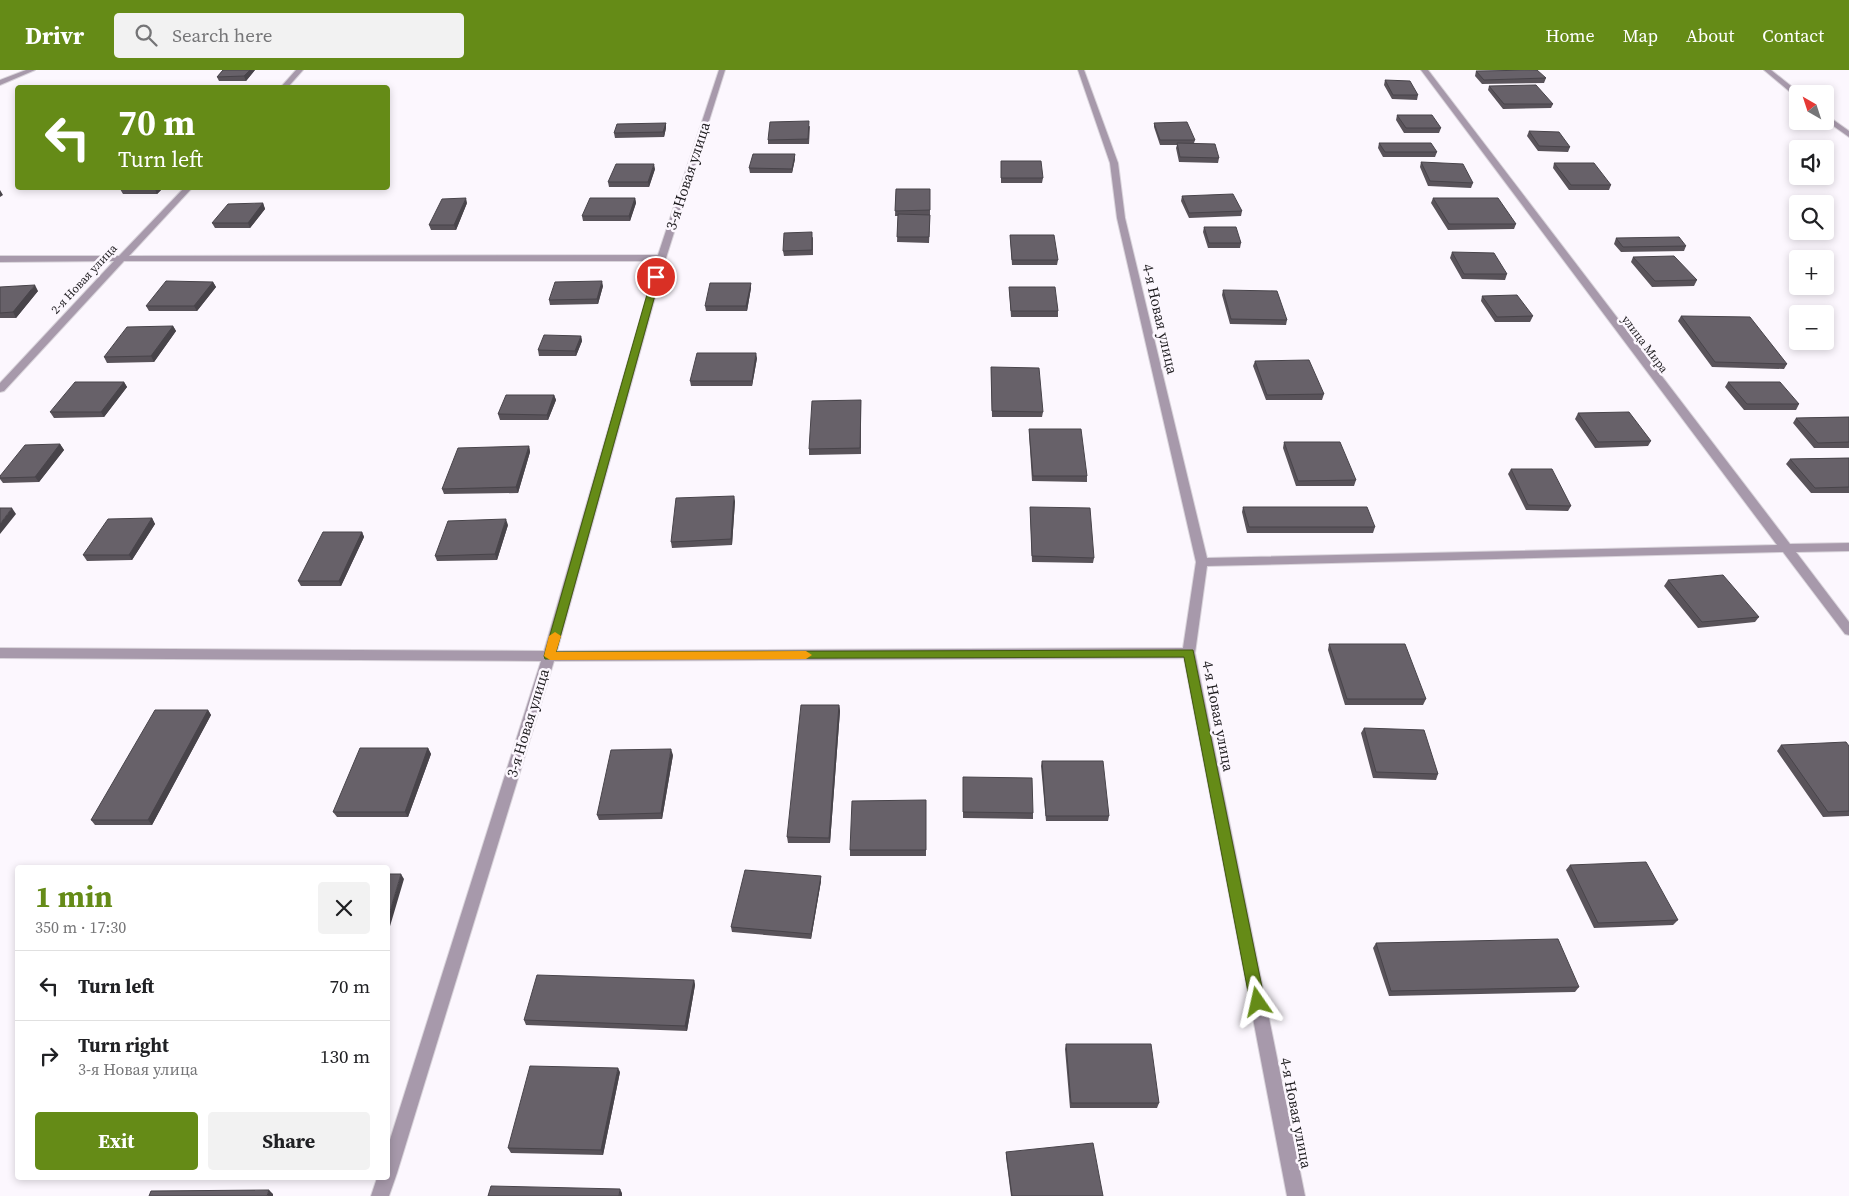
<!DOCTYPE html>
<html lang="en">
<head>
<meta charset="utf-8">
<style>
  :root { --surface:#fff; --page:#f2f2f2; --text:#202124; --muted:#757577; --line:#e0e0e0; --accent:#658b17 }
  body { margin:0; font-family:"Source Serif 4",serif; background:var(--page); color:var(--text); height:100vh; display:flex; flex-direction:column; font-size:19px; white-space:nowrap }
  * { box-sizing:border-box; margin:0 }
  p { font-size:16px; color:var(--muted) }
  .icon { flex:none; width:28px; height:28px; fill:none; stroke:currentColor; stroke-width:2; stroke-linecap:round; stroke-linejoin:round }
  .map { position:relative; flex:1; overflow:hidden }
  .drawer { position:absolute; left:15px; top:795px; width:375px; height:315px; display:flex; flex-direction:column; background:var(--surface); border-radius:5px; box-shadow:0 2px 8px #0003 }
  .drawer>* { flex:none }
  .top-card { position:absolute; left:15px; top:15px; width:375px; height:105px; border-radius:5px; box-shadow:0 2px 8px #0003; background:#658b17; color:#fff; overflow:hidden }
  .needle { width:32px; rotate:321deg }
  .fabs { position:absolute; left:1789px; top:15px; display:grid; gap:10px }
  .fabs a { display:grid; place-items:center; width:45px; height:45px; border-radius:5px; background:var(--surface); box-shadow:0 2px 8px #0003; font-size:25px }
  .pin { position:absolute; display:grid; place-items:center; width:42px; height:42px; color:#fff; margin:-21px; border:2px solid #fff; border-radius:50%; box-shadow:0 1px 5px #0007 }
  .me { position:absolute; width:55px; margin:-28px; rotate:349deg; stroke-linejoin:round; filter:drop-shadow(0 0 4px #0008) }
  .turn { display:flex; align-items:center; gap:18px; height:105px; padding:0 20px; font-size:22px }
  .turn .icon { width:65px; height:65px; stroke-width:2.5 }
  .turn b { display:block; font-size:35px; line-height:42px }
  .round { display:grid; place-items:center; flex:none; width:52px; height:52px; border-radius:5px; background:var(--page) }
  .overview { display:flex; align-items:center; justify-content:space-between; height:85px; padding:0 20px }
  h1 { font-size:30px; font-weight:700; line-height:38px; color:var(--accent) }
  .primary-button { display:flex; gap:10px; margin-top:auto; padding:10px 20px }
  .primary-button a { flex:1; height:58px; border-radius:5px; background:var(--accent); color:#fff; font-size:20px; font-weight:700; line-height:58px; text-align:center }
  .primary-button a+a { background:var(--page); color:var(--text) }
  ul { padding:0; list-style:none }
  li { display:flex; align-items:center; gap:15px; height:70px; padding:0 20px; border-top:1px solid var(--line) }
  li div { flex:1 }
  li b { display:block; font-size:19px }
  li em { font-style:normal }
  header { display:flex; align-items:center; gap:30px; box-sizing:border-box; height:70px; padding:0 25px; background:var(--accent); color:#fff }
  header strong { font-size:24px }
  nav { display:flex; gap:28px; margin-inline-start:auto; font-size:18px }
  .search { width:350px; height:45px; background:var(--page); display:flex; align-items:center; gap:12px; box-sizing:border-box; padding:0 18px; border-radius:5px; color:var(--muted); font-size:19px }
  .map>svg:first-child { display:block }
  .lines { fill:none; stroke-linecap:round; stroke-linejoin:round }
  .minor-casing { stroke:#d9d4db; stroke-width:2 }
  .minor { fill:#a799ab; fill-rule:evenodd }
  .wall { fill:#59535a }
  .shaded-wall { fill:#48444a }
  .building { fill:#676169; stroke:#48444a }
  .route { fill:#658b17; stroke:#425a0f }
  .slow { fill:#f59e0b }
  .labels { text-anchor:middle; stroke-width:5; stroke-linejoin:round; paint-order:stroke }
  .far-street-label { font-size:12px; fill:#201e21; stroke:#fcf7fe }
  .street-label { font-size:15px; fill:#201e21; stroke:#fcf7fe }
</style>
</head>
<body>
<header>
<strong>Drivr</strong>
<div class="search"><svg class="icon" aria-label="search" viewBox="0 0 24 24"><circle cx="10" cy="10" r="6"/><path d="M15 15l6 6"/></svg>Search here</div>
<nav><a>Home</a><a>Map</a><a>About</a><a>Contact</a></nav>
</header>
<div class="map">
<svg width="1849" height="1126" viewBox="0 0 1849 1126">
  <rect width="100%" height="100%" fill="#fcf7fe"/>
  <g class="lines">
    <g class="minor-casing">
      <path id="minor" d="M 26,0 L 35,0 L 0,15 L 0,10 Z
        M 296,0 L 303,0 L 287,18 L 280,18 Z
        M 719,0 L 725,0 L 666,188 L 557,581 L 1183,578 L 1196,492 L 1117,148 L 1110,93 L 1078,0 L 1084,0 L 1118,93 L 1125,148 L 1207,488 L 1777,475 L 1421,0 L 1428,0 L 1790,474 L 1849,473 L 1849,481 L 1796,482 L 1849,552 L 1849,565 L 1845,564 L 1783,482 L 1207,496 L 1195,583 L 1305,1126 L 1287,1126 L 1184,588 L 554,591 L 397,1103 L 389,1126 L 371,1126 L 377,1108 L 388,1108 L 388,1076 L 541,591 L 0,588 L 0,578 L 544,581 L 657,191 L 124,191 L 4,321 L 0,322 L 0,313 L 114,191 L 0,192 L 0,186 L 119,186 L 184,118 L 192,118 L 129,186 L 658,185 Z
        M 1764,0 L 1771,0 L 1801,24 L 1795,26 Z
        M 1825,44 L 1849,61 L 1849,67 L 1825,50 Z"/>
    </g>
    <use href="#minor" class="minor"/>
  </g>
  <path class="wall" d="M 223,0 L 255,0 L 246,11 L 219,11 L 217,7 Z
    M 1476,1 L 1546,8 L 1544,13 L 1482,14 L 1475,6 Z
    M 1385,10 L 1418,25 L 1417,30 L 1392,29 L 1384,15 Z
    M 1489,16 L 1553,34 L 1551,38 L 1503,39 L 1488,20 Z
    M 1397,45 L 1441,58 L 1439,63 L 1404,63 L 1396,50 Z
    M 666,53 L 666,58 L 664,67 L 615,68 L 614,63 Z
    M 1154,53 L 1195,70 L 1194,73 L 1219,88 L 1218,93 L 1179,92 L 1176,78 L 1177,75 L 1160,75 L 1154,57 Z
    M 810,56 L 809,74 L 768,74 L 768,70 Z
    M 1529,61 L 1570,77 L 1568,82 L 1538,81 L 1527,66 Z
    M 1379,73 L 1437,82 L 1435,87 L 1383,87 L 1378,78 Z
    M 795,89 L 792,103 L 750,103 L 749,98 Z
    M 1001,91 L 1043,108 L 1042,113 L 1001,113 Z
    M 1421,92 L 1473,113 L 1471,118 L 1428,116 L 1420,97 Z
    M 1554,93 L 1611,115 L 1609,120 L 1569,120 L 1553,98 Z
    M 655,99 L 649,117 L 609,117 L 608,112 Z
    M 122,118 L 163,118 L 157,124 L 123,124 L 120,119 Z
    M 896,119 L 930,119 L 930,150 L 929,173 L 897,172 L 898,146 L 895,146 Z
    M 1182,126 L 1242,141 L 1241,146 L 1189,148 L 1181,131 Z
    M 635,128 L 636,133 L 630,151 L 583,151 L 582,146 Z
    M 1433,128 L 1516,154 L 1514,159 L 1448,160 L 1431,133 Z
    M 263,133 L 265,139 L 250,158 L 215,158 L 212,153 Z
    M 467,133 L 456,160 L 431,160 L 429,155 Z
    M 1204,157 L 1241,173 L 1240,178 L 1208,178 L 1203,162 Z
    M 1010,165 L 1058,190 L 1057,195 L 1012,195 Z
    M 813,167 L 813,185 L 784,186 L 783,181 Z
    M 1616,168 L 1686,176 L 1684,181 L 1621,182 L 1614,174 Z
    M 1452,182 L 1507,204 L 1505,210 L 1462,209 L 1450,188 Z
    M 1633,187 L 1697,210 L 1694,216 L 1652,217 L 1631,192 Z
    M 213,212 L 216,217 L 197,241 L 149,241 L 146,236 Z
    M 603,216 L 598,234 L 550,235 L 549,230 Z
    M 0,217 L 38,221 L 16,248 L 0,248 Z
    M 1009,217 L 1058,241 L 1058,247 L 1011,247 Z
    M 751,218 L 747,241 L 706,241 L 705,236 Z
    M 1223,220 L 1287,250 L 1286,255 L 1230,254 L 1222,225 Z
    M 1482,226 L 1533,246 L 1530,252 L 1495,252 L 1481,231 Z
    M 1681,246 L 1787,294 L 1784,299 L 1712,297 L 1678,251 Z
    M 173,256 L 176,261 L 154,292 L 107,293 L 104,287 Z
    M 581,266 L 582,271 L 576,286 L 539,286 L 538,280 Z
    M 757,288 L 752,316 L 691,316 L 690,311 Z
    M 1255,291 L 1324,324 L 1322,330 L 1266,330 L 1253,296 Z
    M 991,297 L 1043,342 L 1042,347 L 992,347 Z
    M 124,312 L 127,317 L 104,347 L 54,348 L 50,342 Z
    M 1728,312 L 1799,334 L 1796,340 L 1744,340 L 1725,317 Z
    M 554,325 L 556,330 L 548,350 L 500,350 L 498,344 Z
    M 861,330 L 861,384 L 809,385 L 809,379 Z
    M 1578,343 L 1651,371 L 1648,376 L 1595,378 L 1575,349 Z
    M 1849,347 L 1849,378 L 1814,378 L 1793,353 L 1796,348 Z
    M 1029,359 L 1087,406 L 1087,412 L 1032,411 L 1029,364 Z
    M 1284,372 L 1356,410 L 1354,416 L 1296,416 L 1283,378 Z
    M 60,374 L 64,380 L 39,412 L 3,413 L 0,409 L 0,406 Z
    M 529,376 L 530,382 L 518,423 L 444,424 L 442,419 Z
    M 1849,388 L 1849,423 L 1811,423 L 1786,394 L 1790,389 Z
    M 1511,399 L 1571,436 L 1568,441 L 1526,440 L 1508,404 Z
    M 735,431 L 732,475 L 672,478 L 671,472 Z
    M 1030,437 L 1094,488 L 1093,493 L 1032,492 Z
    M 1243,437 L 1375,457 L 1373,463 L 1247,463 L 1242,442 Z
    M 152,448 L 155,454 L 132,490 L 87,491 L 83,485 Z
    M 508,455 L 497,490 L 437,491 L 435,486 Z
    M 362,462 L 364,467 L 341,516 L 301,516 L 298,511 Z
    M 1668,510 L 1759,547 L 1755,552 L 1698,558 L 1664,516 Z
    M 1329,574 L 1426,629 L 1423,635 L 1345,635 L 1328,580 Z
    M 839,635 L 840,641 L 830,773 L 788,773 L 787,767 Z
    M 208,640 L 211,645 L 152,755 L 95,755 L 91,750 Z
    M 1364,658 L 1438,704 L 1436,710 L 1373,708 L 1361,663 Z
    M 1781,675 L 1849,676 L 1849,746 L 1823,747 L 1777,681 Z
    M 428,678 L 431,684 L 408,747 L 337,747 L 333,742 Z
    M 673,685 L 662,749 L 599,750 L 597,745 Z
    M 1042,691 L 1109,746 L 1108,751 L 1046,751 L 1041,696 Z
    M 963,707 L 1033,743 L 1033,749 L 963,748 Z
    M 926,730 L 926,786 L 850,786 L 850,780 Z
    M 1570,795 L 1678,850 L 1673,855 L 1594,858 L 1566,800 Z
    M 821,811 L 811,869 L 732,862 L 731,857 Z
    M 1376,873 L 1579,917 L 1575,922 L 1389,926 L 1373,878 Z
    M 694,910 L 695,915 L 687,961 L 526,955 L 524,950 Z
    M 1066,974 L 1159,1033 L 1157,1038 L 1070,1038 L 1065,979 Z
    M 620,1002 L 603,1085 L 511,1083 L 508,1078 Z
    M 1006,1082 L 1103,1126 L 1011,1126 L 1006,1087 Z"/>
  <path class="shaded-wall" d="M 250,0 L 255,0 L 246,11 L 244,6 Z
    M 666,53 L 666,58 L 664,67 L 663,62 Z
    M 795,84 L 795,89 L 792,103 L 792,99 Z
    M 654,94 L 655,99 L 649,117 L 648,112 Z
    M 156,118 L 163,118 L 157,124 L 155,119 Z
    M 0,120 L 3,125 L 0,127 Z
    M 466,128 L 467,133 L 456,160 L 454,155 Z
    M 635,128 L 636,133 L 630,151 L 629,146 Z
    M 263,133 L 265,139 L 250,158 L 248,153 Z
    M 602,211 L 603,216 L 598,234 L 597,229 Z
    M 213,212 L 216,217 L 197,241 L 194,236 Z
    M 751,213 L 751,218 L 747,241 L 746,236 Z
    M 35,215 L 38,221 L 16,248 L 13,242 Z
    M 173,256 L 176,261 L 154,292 L 151,286 Z
    M 581,266 L 582,271 L 576,286 L 575,281 Z
    M 756,283 L 757,288 L 752,316 L 752,311 Z
    M 124,312 L 127,317 L 104,347 L 101,342 Z
    M 554,325 L 556,330 L 548,350 L 547,345 Z
    M 60,374 L 64,380 L 39,412 L 35,407 Z
    M 529,376 L 530,382 L 518,423 L 516,417 Z
    M 734,426 L 735,431 L 732,475 L 731,469 Z
    M 12,438 L 16,444 L 0,464 L 0,454 Z
    M 152,448 L 155,454 L 132,490 L 129,485 Z
    M 506,449 L 508,455 L 497,490 L 495,484 Z
    M 362,462 L 364,467 L 341,516 L 339,511 Z
    M 839,635 L 840,641 L 830,773 L 829,768 Z
    M 208,640 L 211,645 L 152,755 L 148,750 Z
    M 428,678 L 431,684 L 408,747 L 405,742 Z
    M 671,679 L 673,685 L 662,749 L 661,743 Z
    M 401,804 L 404,809 L 388,863 L 388,848 Z
    M 821,806 L 821,811 L 811,869 L 811,864 Z
    M 694,910 L 695,915 L 687,961 L 685,956 Z
    M 618,998 L 620,1002 L 603,1085 L 601,1080 Z
    M 620,1119 L 622,1123 L 622,1126 L 619,1126 Z
    M 269,1120 L 273,1124 L 273,1126 L 267,1126 Z"/>
  <path class="building" d="M 223,0 L 250,0 L 244,6 L 217,7 Z
    M 1537,0 L 1546,8 L 1484,10 L 1476,1 Z
    M 1385,10 L 1410,11 L 1418,25 L 1393,25 Z
    M 1536,15 L 1553,34 L 1504,34 L 1489,16 Z
    M 1397,45 L 1432,45 L 1441,58 L 1406,58 Z
    M 809,51 L 808,69 L 768,70 L 770,52 Z
    M 1187,52 L 1195,70 L 1160,70 L 1154,53 Z
    M 666,53 L 663,62 L 614,63 L 617,54 Z
    M 1529,61 L 1559,62 L 1570,77 L 1539,76 Z
    M 1177,73 L 1215,74 L 1219,88 L 1180,87 Z
    M 1379,73 L 1431,73 L 1437,82 L 1385,82 Z
    M 753,84 L 795,84 L 792,99 L 749,98 Z
    M 1001,91 L 1041,91 L 1043,108 L 1001,108 Z
    M 1421,92 L 1463,94 L 1473,113 L 1430,111 Z
    M 1554,93 L 1594,93 L 1611,115 L 1571,115 Z
    M 616,94 L 654,94 L 648,112 L 608,112 Z
    M 122,118 L 156,118 L 155,119 L 120,119 Z
    M 896,119 L 930,119 L 930,140 L 895,141 Z
    M 1233,124 L 1242,141 L 1189,143 L 1182,126 Z
    M 466,128 L 454,155 L 429,155 L 442,129 Z
    M 590,128 L 635,128 L 629,146 L 582,146 Z
    M 1433,128 L 1498,128 L 1516,154 L 1449,154 Z
    M 263,133 L 248,153 L 212,153 L 228,134 Z
    M 898,144 L 930,145 L 929,167 L 897,167 Z
    M 1204,157 L 1236,157 L 1241,173 L 1209,173 Z
    M 812,162 L 812,180 L 783,181 L 784,163 Z
    M 1010,165 L 1054,165 L 1058,190 L 1012,190 Z
    M 1679,167 L 1686,176 L 1623,177 L 1616,168 Z
    M 1452,182 L 1494,183 L 1507,204 L 1464,204 Z
    M 1674,186 L 1697,210 L 1655,211 L 1633,187 Z
    M 166,211 L 213,212 L 194,236 L 146,236 Z
    M 602,211 L 597,229 L 549,230 L 555,212 Z
    M 710,213 L 751,213 L 746,236 L 705,236 Z
    M 35,215 L 13,242 L 0,243 L 0,217 Z
    M 1009,217 L 1055,217 L 1058,241 L 1011,241 Z
    M 1223,220 L 1277,221 L 1287,250 L 1231,249 Z
    M 1517,225 L 1533,246 L 1497,247 L 1482,226 Z
    M 1681,246 L 1750,247 L 1787,294 L 1715,292 Z
    M 173,256 L 151,286 L 104,287 L 127,257 Z
    M 544,265 L 581,266 L 575,281 L 538,280 Z
    M 697,283 L 756,283 L 752,311 L 690,311 Z
    M 1309,290 L 1324,324 L 1267,325 L 1255,291 Z
    M 991,297 L 1039,298 L 1043,342 L 992,341 Z
    M 75,312 L 124,312 L 101,342 L 50,342 Z
    M 1728,312 L 1780,312 L 1799,334 L 1747,334 Z
    M 506,325 L 554,325 L 547,345 L 498,344 Z
    M 861,330 L 860,378 L 809,379 L 812,331 Z
    M 1629,342 L 1651,371 L 1598,372 L 1578,343 Z
    M 1849,347 L 1849,372 L 1818,373 L 1796,348 Z
    M 1029,359 L 1081,359 L 1087,406 L 1033,406 Z
    M 1284,372 L 1340,372 L 1356,410 L 1298,411 Z
    M 60,374 L 35,407 L 0,408 L 0,406 L 25,375 Z
    M 529,376 L 516,417 L 442,419 L 458,378 Z
    M 1849,388 L 1849,417 L 1815,418 L 1790,389 Z
    M 1511,399 L 1552,399 L 1571,436 L 1528,435 Z
    M 734,426 L 731,469 L 671,472 L 676,428 Z
    M 1030,437 L 1090,438 L 1094,488 L 1032,486 Z
    M 1243,437 L 1367,437 L 1375,457 L 1249,457 Z
    M 0,438 L 12,438 L 0,454 Z
    M 152,448 L 129,485 L 83,485 L 108,449 Z
    M 506,449 L 495,484 L 435,486 L 448,451 Z
    M 323,462 L 362,462 L 339,511 L 298,511 Z
    M 1723,505 L 1759,547 L 1702,552 L 1668,510 Z
    M 1329,574 L 1405,574 L 1426,629 L 1347,629 Z
    M 801,635 L 839,635 L 829,768 L 787,767 Z
    M 155,640 L 208,640 L 148,750 L 91,750 Z
    M 1364,658 L 1424,660 L 1438,704 L 1376,702 Z
    M 1846,672 L 1849,676 L 1849,741 L 1828,742 L 1781,675 Z
    M 360,678 L 428,678 L 405,742 L 333,742 Z
    M 671,679 L 661,743 L 597,745 L 611,680 Z
    M 1042,691 L 1103,691 L 1109,746 L 1046,746 Z
    M 963,707 L 1032,708 L 1033,743 L 963,742 Z
    M 926,730 L 926,780 L 850,780 L 852,731 Z
    M 1646,792 L 1678,850 L 1598,853 L 1570,795 Z
    M 745,800 L 821,806 L 811,864 L 731,857 Z
    M 388,804 L 401,804 L 388,848 Z
    M 1558,869 L 1579,917 L 1391,921 L 1376,873 Z
    M 537,905 L 694,910 L 685,956 L 524,950 Z
    M 1066,974 L 1151,974 L 1159,1033 L 1071,1033 Z
    M 530,996 L 618,998 L 601,1080 L 508,1078 Z
    M 1093,1073 L 1103,1126 L 1012,1126 L 1006,1082 Z
    M 491,1116 L 620,1119 L 619,1126 L 488,1126 Z
    M 269,1120 L 267,1126 L 149,1126 L 151,1121 Z"/>
  <path class="route" d="M 656,204 L 660,207 L 556,582 L 1193,580 L 1265,932 L 1263,937 L 1258,939 L 1253,937 L 1250,932 L 1184,587 L 545,589 L 544,586 L 652,207 Z"/>
  <path class="slow" d="M 555,562 L 561,566 L 556,582 L 806,581 L 812,585 L 806,589 L 550,590 L 544,586 L 549,566 Z"/>
  <g class="labels">
    <g class="far-street-label">
      <text transform="translate(84 209) rotate(-47)" y="4">2-я Новая улица</text>
      <text transform="translate(1645 274) rotate(53)" y="4">улица Мира</text>
    </g>
    <g class="street-label">
      <text transform="translate(688 106) rotate(-72)" y="5">3-я Новая улица</text>
      <text transform="translate(1160 249) rotate(77)" y="5">4-я Новая улица</text>
      <text transform="translate(1218 646) rotate(79)" y="5">4-я Новая улица</text>
      <text transform="translate(528 653) rotate(-73)" y="5">3-я Новая улица</text>
      <text transform="translate(1296 1043) rotate(79)" y="5">4-я Новая улица</text>
    </g>
  </g>
</svg>
<div class="fabs">
<a><svg class="needle" viewBox="-14 -14 28 28"><path d="M0-13l5 13h-10z" fill="#e53935"/><path d="M0 13l5-13h-10z" fill="#757577"/></svg></a>
<a><svg class="icon" aria-label="sound" viewBox="0 0 24 24"><path d="M4 9h4l5-4v14l-5-4H4zM17 9q2 3 0 6"/></svg></a>
<a><svg class="icon" aria-label="search" viewBox="0 0 24 24"><circle cx="10" cy="10" r="6"/><path d="M15 15l6 6"/></svg></a>
<a>+</a>
<a>−</a>
</div>
<div class="pin" style="left:656px;top:207px;background:#d93025"><svg class="icon" aria-label="arrive" viewBox="0 0 24 24"><path d="M6 21V4h12l-3 4 3 4H6"/></svg></div>
<svg class="me" style="left:1258px;top:932px" viewBox="-20 -20 40 40"><path d="M0-17L14 15 0 8-14 15z" fill="#658b17" stroke="#fff" stroke-width="4"/></svg>
<div class="top-card">
<div class="turn"><svg class="icon" aria-label="left" viewBox="0 0 24 24"><path d="M17 20v-9H6M10 6l-5 5 5 5"/></svg><div><b>70 m</b>Turn left</div></div>
</div>
<section class="drawer">
<div class="overview"><div><h1>1 min</h1><p>350 m · 17:30</p></div><a class="round"><svg class="icon" aria-label="close" viewBox="0 0 24 24"><path d="M6 6l12 12M18 6L6 18"/></svg></a></div>
<ul>
<li><svg class="icon" aria-label="left" viewBox="0 0 24 24"><path d="M17 20v-9H6M10 6l-5 5 5 5"/></svg><div><b>Turn left</b></div><em>70 m</em></li>
<li><svg class="icon" aria-label="right" viewBox="0 0 24 24"><path d="M7 20v-9h11M14 6l5 5-5 5"/></svg><div><b>Turn right</b><p>3-я Новая улица</p></div><em>130 m</em></li>
</ul>
<div class="primary-button"><a>Exit</a><a>Share</a></div>
</section>
</div>
</body>
</html>
